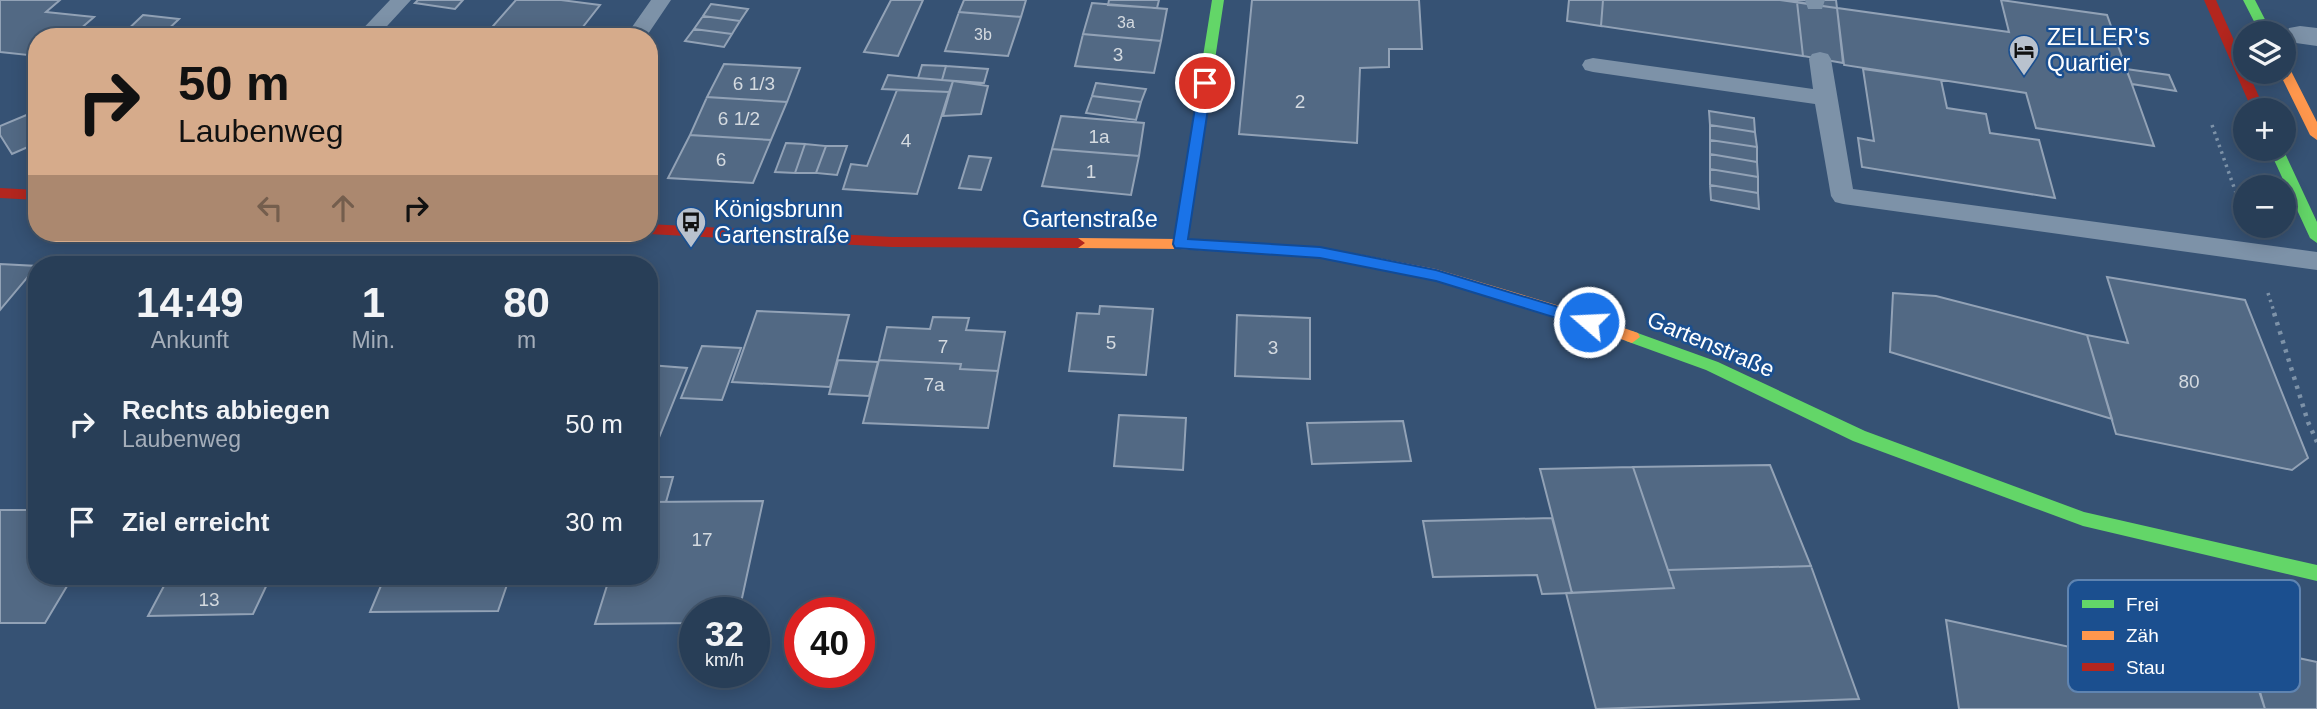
<!DOCTYPE html>
<html lang="de">
<head>
<meta charset="utf-8">
<style>
  :root { --surface:#283e57; --page:#30455d; --text:#f1f3f6; --muted:#a5aeba; --line:#44576d }
  body { margin:0; font-family:Helvetica,sans-serif; background:var(--page); color:var(--text); height:100vh; display:flex; flex-direction:column; font-size:26px; white-space:nowrap }
  * { box-sizing:border-box; margin:0 }
  p { font-size:23px; color:var(--muted) }
  .icon { flex:none; width:38px; height:38px; fill:none; stroke:currentColor; stroke-width:2; stroke-linecap:round; stroke-linejoin:round }
  .map { position:relative; flex:1; overflow:hidden }
  .sheet { position:absolute; left:28px; top:256px; width:630px; height:329px; display:flex; flex-direction:column; background:var(--surface); border-radius:28px; box-shadow:0 4px 18px #0003,0 0 0 2px var(--line) }
  .sheet>* { flex:none }
  .guide { position:absolute; left:28px; top:28px; width:630px; height:214px; border-radius:28px; box-shadow:0 4px 18px #0003,0 0 0 2px var(--line); background:#d6ab8b; color:#111; overflow:hidden }
  .fabs { position:absolute; left:2233px; top:21px; display:grid; gap:14px }
  .fabs a { display:grid; place-items:center; width:63px; height:63px; border-radius:50%; background:var(--surface); box-shadow:0 4px 18px #0003,0 0 0 2px var(--line); font-size:35px }
  .speed { position:absolute; left:679px; top:597px; display:flex; gap:14px; font-size:35px; font-weight:700; text-align:center }
  .speed>* { display:grid; place-content:center; width:91px; height:91px; border-radius:50%; background:var(--surface); box-shadow:0 4px 18px #0003,0 0 0 2px var(--line); line-height:1 }
  .speed small { font-size:18px; font-weight:400 }
  .speed .limit { border:10px solid #d22; background:#fff; color:#111 }
  .pin { position:absolute; display:grid; place-items:center; width:60px; height:60px; color:#fff; margin:-30px; border:4px solid #fff; border-radius:50%; box-shadow:0 2px 7px #0007 }
  .me { position:absolute; width:77px; margin:-38px; rotate:289deg; stroke-linejoin:round; filter:drop-shadow(0 0 5px #0008) }
  .turn { display:flex; align-items:center; gap:24px; height:147px; padding:0 35px; font-size:32px }
  .turn .icon { width:91px; height:91px; stroke-width:2.5 }
  .turn b { display:block; font-size:49px; line-height:60px }
  .lanes { display:flex; align-items:center; height:66px; padding:0 35px; background:#0003; justify-content:center; gap:35px; direction:ltr }
  .lanes .off { opacity:.35 }
  .eta { display:flex; justify-content:space-evenly; align-items:center; height:119px; text-align:center }
  .eta b { font-size:42px; font-weight:700; line-height:49px }
  ul { padding:0; list-style:none }
  li { display:flex; align-items:center; gap:21px; height:98px; padding:0 35px }
  li div { flex:1 }
  li b { display:block; font-size:26px }
  li em { font-style:normal }
  .map>svg:first-child { display:block }
  .building { fill:#526984; stroke:#92a2b6; stroke-width:2 }
  .lines { fill:none; stroke-linecap:round; stroke-linejoin:round }
  .path-far1 { stroke:#7d92a8; stroke-width:3.5; stroke-dasharray:2.5 4.5; stroke-linecap:butt }
  .path { stroke:#7d92a8; stroke-width:4.5; stroke-dasharray:3.5 6; stroke-linecap:butt }
  .lane { fill:#7d92a8; fill-rule:evenodd }
  .street { fill:#7d92a8; fill-rule:evenodd }
  .fast { fill:#63d668; fill-rule:evenodd }
  .slow { fill:#ff974d; fill-rule:evenodd }
  .jam { fill:#b3261e; fill-rule:evenodd }
  .route { fill:#1a73e8; stroke:#114b97; stroke-width:2 }
  .labels { text-anchor:middle; stroke-width:5; stroke-linejoin:round; paint-order:stroke }
  .far-number-label { font-size:16px; fill:#d4dae0 }
  .number-label { font-size:19px; fill:#d4dae0 }
  .poi-label { font-size:23px; fill:#fff; stroke:#1b4f8f; text-anchor:start }
  .street-label { font-size:23px; fill:#fff; stroke:#1b4f8f }
  .key { fill:#1b4f8f; stroke:#5f84b1; stroke-width:2 }
  .key-label { font-size:19px; fill:#fff }
</style>
</head>
<body>
<div class="map">
<svg width="2317" height="709" viewBox="0 0 2317 709">
  <rect width="100%" height="100%" fill="#365274"/>
  <path class="building" d="M 0,0 L 60,0 L 46,12 L 94,17 L 71,37 L 37,37 L 37,56 L 0,52 Z
    M 418,0 L 463,0 L 455,9 L 415,3 Z
    M 516,0 L 561,0 L 600,5 L 575,37 L 486,34 Z
    M 891,0 L 923,0 L 898,56 L 864,52 Z
    M 964,0 L 1026,0 L 1021,17 L 959,12 Z
    M 1109,0 L 1159,0 L 1157,8 L 1108,5 Z
    M 1252,0 L 1419,0 L 1422,49 L 1389,49 L 1389,67 L 1360,68 L 1357,143 L 1239,134 Z
    M 1569,0 L 1603,0 L 1601,26 L 1567,21 Z
    M 1603,0 L 1780,0 L 1797,2 L 1803,56 L 1601,26 Z
    M 1780,0 L 1836,0 L 1837,8 L 1815,5 Z
    M 2001,0 L 2107,15 L 2154,146 L 2036,128 L 2026,93 L 1844,65 L 1837,8 L 2009,32 Z
    M 1797,2 L 1837,8 L 1843,63 L 1803,56 Z
    M 1092,3 L 1167,9 L 1161,41 L 1083,34 Z
    M 711,4 L 748,9 L 740,21 L 703,16 Z
    M 959,12 L 1021,17 L 1008,56 L 945,51 Z
    M 143,15 L 179,19 L 160,37 L 120,37 Z
    M 703,16 L 740,21 L 732,34 L 694,29 Z
    M 195,27 L 259,31 L 254,37 L 185,37 Z
    M 694,29 L 732,34 L 724,47 L 685,41 Z
    M 1083,34 L 1161,41 L 1154,73 L 1075,66 Z
    M 724,64 L 800,68 L 787,102 L 707,97 Z
    M 922,65 L 946,66 L 942,80 L 918,78 Z
    M 946,66 L 988,69 L 984,83 L 942,80 Z
    M 1863,69 L 1941,80 L 1947,108 L 1986,114 L 1990,133 L 2039,140 L 2055,198 L 1862,167 L 1858,138 L 1874,141 Z
    M 2126,69 L 2169,75 L 2176,91 L 2132,84 Z
    M 888,75 L 918,78 L 953,81 L 949,92 L 882,89 Z
    M 953,81 L 988,86 L 981,114 L 943,116 Z
    M 1096,83 L 1146,89 L 1141,102 L 1092,96 Z
    M 897,90 L 949,92 L 917,194 L 843,189 L 851,164 L 867,166 Z
    M 1092,96 L 1141,102 L 1136,120 L 1086,113 Z
    M 707,97 L 787,102 L 771,140 L 690,135 Z
    M 36,111 L 37,143 L 12,154 L 0,135 L 0,126 Z
    M 1709,111 L 1754,118 L 1755,132 L 1710,125 Z
    M 1061,116 L 1144,123 L 1139,156 L 1052,149 Z
    M 1710,125 L 1755,132 L 1757,147 L 1710,140 Z
    M 690,135 L 771,140 L 753,183 L 668,178 Z
    M 1710,140 L 1757,147 L 1757,162 L 1710,154 Z
    M 786,143 L 805,144 L 795,173 L 775,172 Z
    M 805,144 L 826,146 L 816,173 L 795,173 Z
    M 826,146 L 847,146 L 837,175 L 816,173 Z
    M 1052,149 L 1139,156 L 1131,195 L 1042,186 Z
    M 1710,154 L 1757,162 L 1758,177 L 1710,169 Z
    M 969,156 L 991,158 L 981,190 L 959,188 Z
    M 1710,169 L 1758,177 L 1758,193 L 1710,185 Z
    M 1710,185 L 1758,193 L 1759,209 L 1711,200 Z
    M 0,264 L 37,266 L 0,310 Z
    M 2107,277 L 2245,300 L 2308,458 L 2292,470 L 2116,434 L 2087,335 L 2128,343 Z
    M 1893,293 L 1936,296 L 2087,335 L 2112,419 L 1890,352 Z
    M 1100,306 L 1153,309 L 1146,375 L 1069,371 L 1077,313 L 1099,314 Z
    M 757,311 L 849,315 L 830,387 L 732,382 Z
    M 1237,315 L 1310,318 L 1310,379 L 1235,376 Z
    M 933,317 L 969,318 L 966,330 L 1005,332 L 998,371 L 960,369 L 961,364 L 879,360 L 887,327 L 930,329 Z
    M 702,346 L 741,348 L 722,400 L 681,398 Z
    M 838,360 L 878,362 L 869,396 L 829,394 Z
    M 879,360 L 961,364 L 960,369 L 998,371 L 988,428 L 863,423 Z
    M 649,365 L 687,368 L 658,440 L 649,440 Z
    M 1119,415 L 1186,418 L 1183,470 L 1114,466 Z
    M 1403,421 L 1411,461 L 1312,464 L 1307,423 Z
    M 1770,465 L 1811,566 L 1668,570 L 1633,467 Z
    M 1633,467 L 1674,588 L 1572,593 L 1540,469 Z
    M 649,477 L 673,477 L 666,502 L 649,502 Z
    M 763,501 L 739,612 L 695,612 L 695,623 L 595,624 L 610,576 L 649,576 L 649,502 Z
    M 0,510 L 37,510 L 37,576 L 73,576 L 45,623 L 0,623 Z
    M 1552,518 L 1572,593 L 1542,594 L 1537,575 L 1433,577 L 1423,521 Z
    M 1811,566 L 1859,699 L 1596,709 L 1566,593 L 1674,588 L 1668,570 Z
    M 153,576 L 271,576 L 253,614 L 148,616 L 165,584 L 148,584 Z
    M 385,576 L 510,576 L 498,611 L 370,612 Z
    M 1946,620 L 2258,688 L 2265,709 L 1959,709 Z
    M 2247,647 L 2317,662 L 2317,709 L 2265,709 Z"/>
  <g class="lines">
    <path class="path-far1" d="M 2212,125 L 2242,210
      M 2268,293 L 2275,315"/>
    <path class="path" d="M 2274,313 L 2308,422 L 2317,442"/>
    <path class="lane" d="M 390,0 L 411,0 L 377,37 L 355,37 Z
      M 651,0 L 671,0 L 646,37 L 625,37 Z
      M 1805,0 L 1825,0 L 1822,9 L 1808,9 Z
      M 1820,52 L 1828,54 L 1831,59 L 1853,189 L 2317,252 L 2317,270 L 1843,204 L 1835,202 L 1831,196 L 1815,104 L 1593,72 L 1585,70 L 1582,65 L 1585,60 L 1593,58 L 1813,89 L 1809,59 L 1812,54 Z"/>
    <path class="street" d="M 2300,26 L 2317,28 L 2317,46 L 2289,42 L 2285,35 L 2289,28 Z"/>
    <path class="fast" d="M 1212,0 L 1224,0 L 1187,244 L 1180,249 L 1173,244 Z
      M 2243,0 L 2255,0 L 2272,33 L 2260,33 Z
      M 2269,149 L 2283,149 L 2317,222 L 2317,243 L 2310,238 Z
      M 1632,331 L 1718,362 L 1865,431 L 2084,512 L 2317,565 L 2317,581 L 2083,526 L 1853,441 L 1706,370 L 1626,341 L 1624,337 Z"/>
    <path class="slow" d="M 2284,65 L 2290,69 L 2317,122 L 2317,140 L 2310,135 L 2279,72 L 2284,72 Z
      M 1078,238 L 1180,239 L 1320,247 L 1436,269 L 1570,309 L 1638,333 L 1640,337 L 1632,343 L 1561,318 L 1436,281 L 1320,257 L 1180,249 L 1078,248 L 1071,243 Z"/>
    <path class="jam" d="M 2204,0 L 2216,0 L 2245,65 L 2245,72 L 2248,72 L 2265,110 L 2252,110 Z
      M 0,188 L 37,190 L 37,200 L 0,198 Z
      M 649,224 L 892,237 L 1078,238 L 1085,243 L 1078,248 L 892,247 L 649,234 L 644,233 L 649,233 Z"/>
  </g>
  <path class="route" d="M 1205,79 L 1212,83 L 1188,239 L 1320,247 L 1436,270 L 1595,318 L 1597,322 L 1595,326 L 1589,328 L 1436,281 L 1320,258 L 1175,248 L 1173,244 L 1199,83 Z"/>
  <defs>
    <g id="hotel-pin" transform="scale(1.575)"><path d="M0 17L-7.5 6A9.5 9.5 0 1 1 7.5 6Z" fill="#b9c2ce" stroke="#1b4f8f"/><path d="M-6-4.5h1.5V1H6V5H4.5V3h-9V5H-6ZM-4 0a1.8 1.8 0 1 1 3.6 0ZM.5 0V-2.5h3Q6-2.5 6 0Z" fill="#111"/></g>
    <g id="bus-pin" transform="scale(1.575)"><path d="M0 17L-7.5 6A9.5 9.5 0 1 1 7.5 6Z" fill="#b9c2ce" stroke="#1b4f8f"/><path d="M-5-6H5V4H4V6H2V4H-2V6H-4V4H-5ZM-3.5-4V0h7V-4ZM-3.5 1.2v1.5H-2V1.2ZM2 1.2v1.5H3.5V1.2Z" fill="#111"/></g>
  </defs>
  <g fill-rule="evenodd">
    <use href="#hotel-pin" x="2024" y="50"/>
    <use href="#bus-pin" x="691" y="222"/>
  </g>
  <g class="labels">
    <g class="far-number-label">
      <text x="1126" y="28">3a</text>
      <text x="983" y="40">3b</text>
    </g>
    <g class="number-label">
      <text x="1118" y="61">3</text>
      <text x="754" y="90">6 1/3</text>
      <text x="1300" y="108">2</text>
      <text x="739" y="125">6 1/2</text>
      <text x="1099" y="143">1a</text>
      <text x="906" y="147">4</text>
      <text x="721" y="166">6</text>
      <text x="1091" y="178">1</text>
      <text x="1111" y="349">5</text>
      <text x="943" y="353">7</text>
      <text x="1273" y="354">3</text>
      <text x="2189" y="388">80</text>
      <text x="934" y="391">7a</text>
      <text x="702" y="546">17</text>
      <text x="209" y="606">13</text>
    </g>
    <g class="poi-label">
      <text x="2047" y="45">ZELLER's<tspan x="2047" dy="26">Quartier</tspan></text>
      <text x="714" y="217">Königsbrunn<tspan x="714" dy="26">Gartenstraße</tspan></text>
    </g>
    <g class="street-label">
      <text x="1090" y="227">Gartenstraße</text>
      <text transform="translate(1711 344) rotate(23)" y="8">Gartenstraße</text>
    </g>
  </g>
  <rect x="2068" y="580" width="232" height="112" rx="10" class="key"/>
  <rect x="2082" y="600" width="32" height="8" fill="#63d668"/>
  <rect x="2082" y="631" width="32" height="9" fill="#ff974d"/>
  <rect x="2082" y="663" width="32" height="8" fill="#b3261e"/>
  <g class="key-label">
    <text x="2126" y="611">Frei</text>
    <text x="2126" y="642">Zäh</text>
    <text x="2126" y="674">Stau</text>
  </g>
</svg>
<div class="fabs">
<a><svg class="icon" aria-label="layers" viewBox="0 0 24 24"><path d="M12 4l9 5-9 5-9-5zM3 14l9 5 9-5"/></svg></a>
<a>+</a>
<a>−</a>
</div>
<div class="speed"><div>32<small>km/h</small></div><div class="limit">40</div></div>
<div class="pin" style="left:1205px;top:83px;background:#d93025"><svg class="icon" aria-label="arrive" viewBox="0 0 24 24"><path d="M6 21V4h12l-3 4 3 4H6"/></svg></div>
<svg class="me" style="left:1589px;top:322px" viewBox="-20 -20 40 40"><circle r="17" fill="#1a73e8" stroke="#fff" stroke-width="3"/><path d="M0-11L8 9 0 5-8 9z" fill="#fff"/></svg>
<div class="guide">
<div class="turn"><svg class="icon" aria-label="right" viewBox="0 0 24 24"><path d="M7 20v-9h11M14 6l5 5-5 5"/></svg><div><b>50 m</b>Laubenweg</div></div>
<div class="lanes"><svg class="icon off" aria-label="left" viewBox="0 0 24 24"><path d="M17 20v-9H6M10 6l-5 5 5 5"/></svg><svg class="icon off" aria-label="ahead" viewBox="0 0 24 24"><path d="M12 20V5M6 11l6-6 6 6"/></svg><svg class="icon" aria-label="right" viewBox="0 0 24 24"><path d="M7 20v-9h11M14 6l5 5-5 5"/></svg></div>
</div>
<section class="sheet">
<div class="eta">
<div><b>14:49</b><p>Ankunft</p></div>
<div><b>1</b><p>Min.</p></div>
<div><b>80</b><p>m</p></div>
</div>
<ul>
<li><svg class="icon" aria-label="right" viewBox="0 0 24 24"><path d="M7 20v-9h11M14 6l5 5-5 5"/></svg><div><b>Rechts abbiegen</b><p>Laubenweg</p></div><em>50 m</em></li>
<li><svg class="icon" aria-label="arrive" viewBox="0 0 24 24"><path d="M6 21V4h12l-3 4 3 4H6"/></svg><div><b>Ziel erreicht</b></div><em>30 m</em></li>
</ul>
</section>
</div>
</body>
</html>
